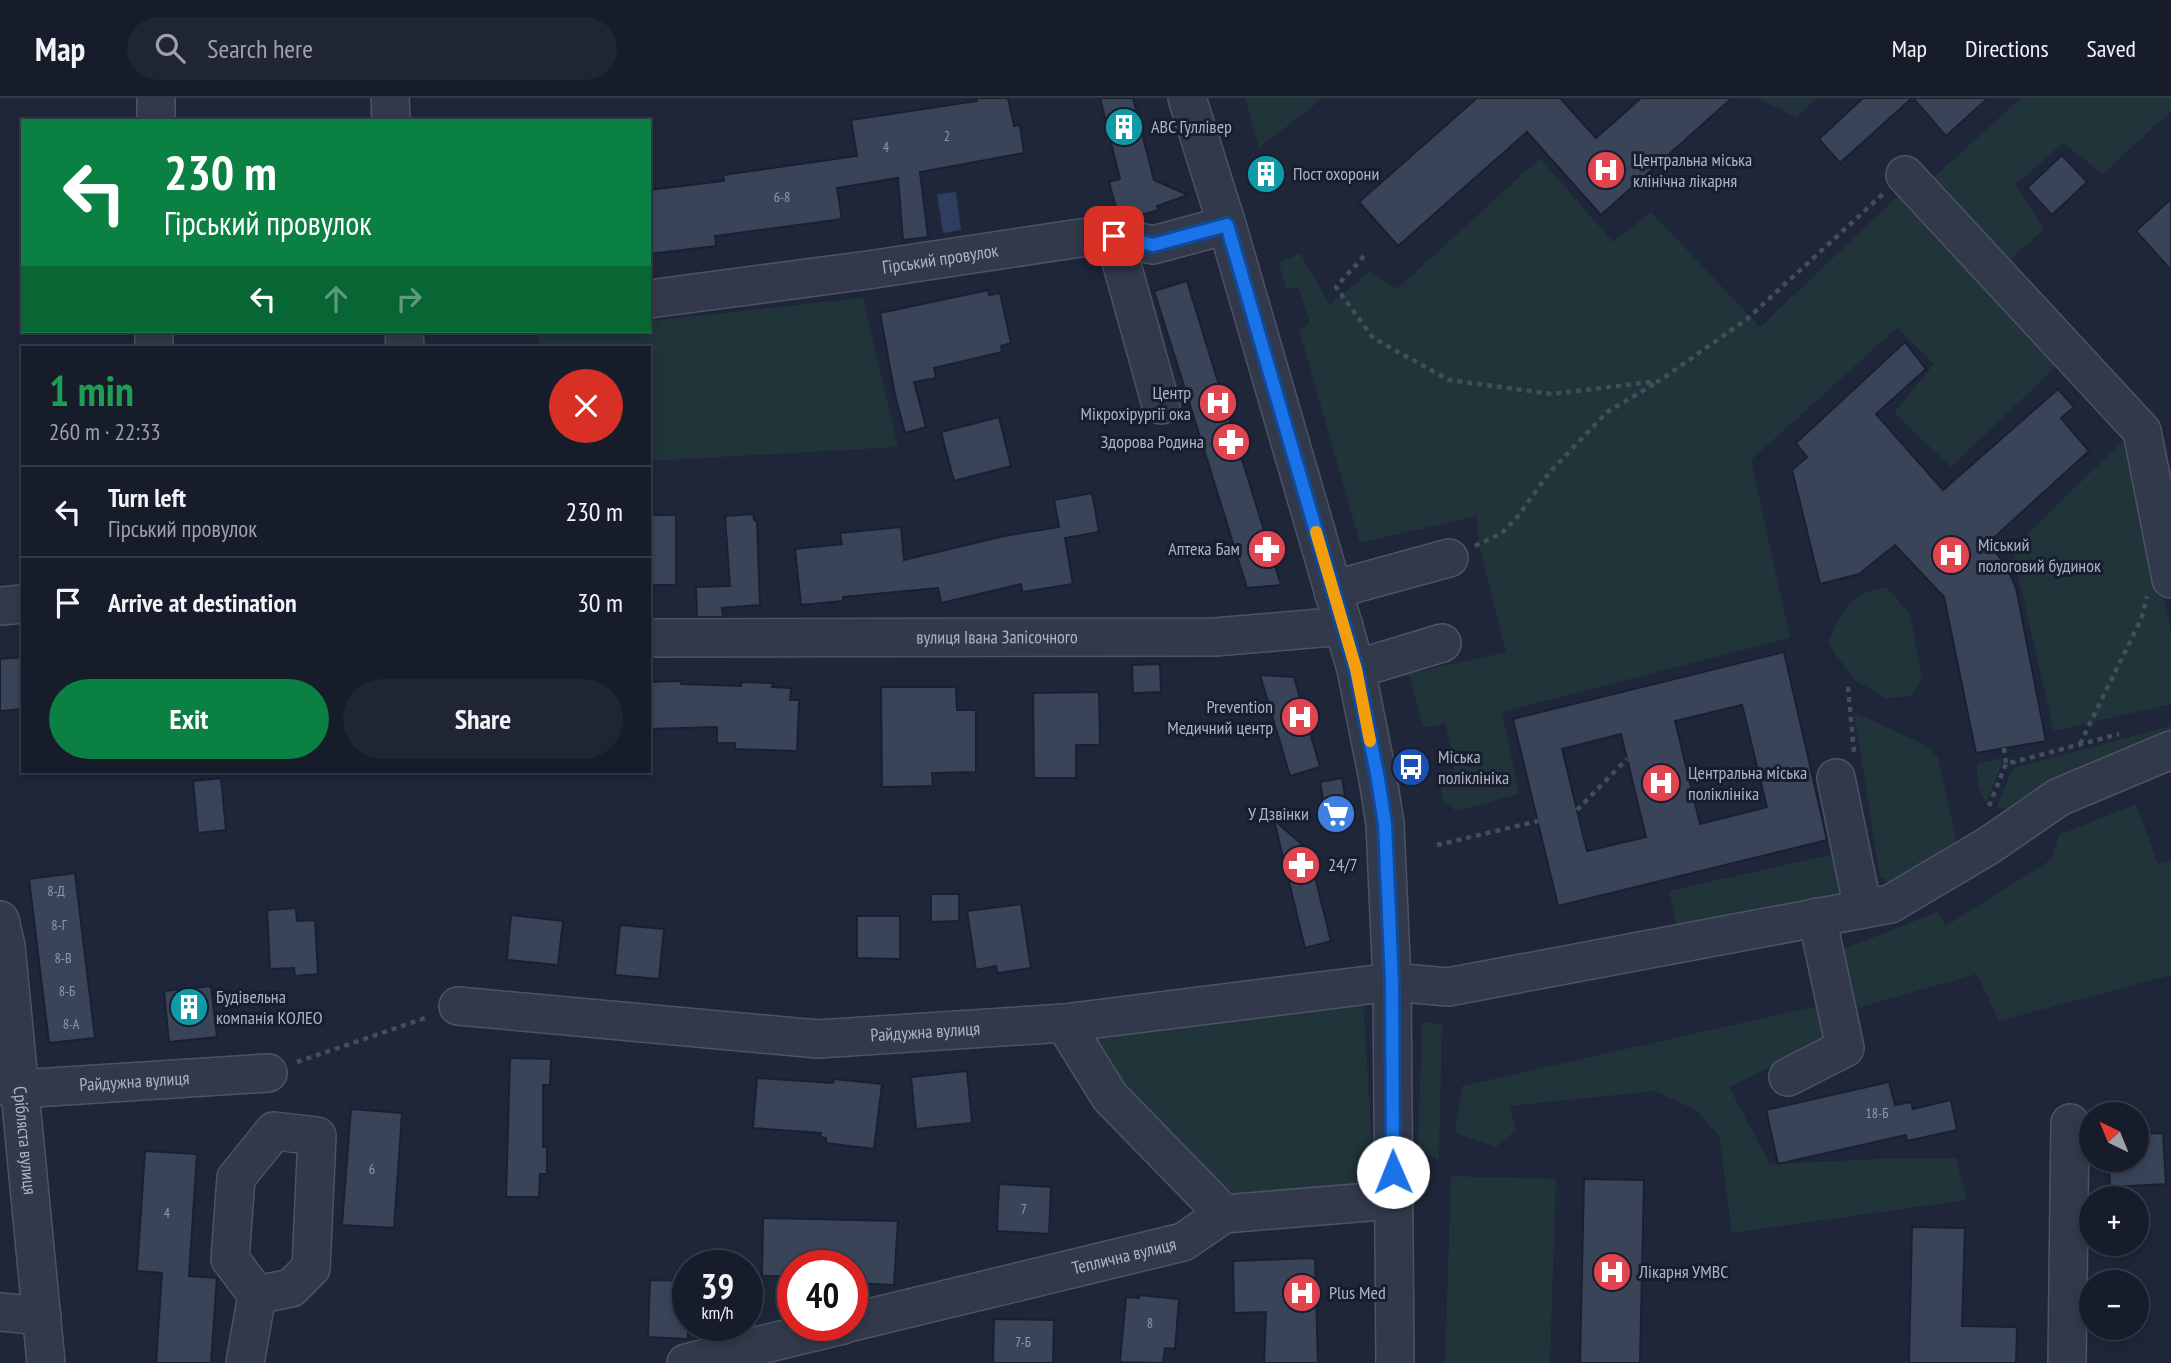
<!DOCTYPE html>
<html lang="en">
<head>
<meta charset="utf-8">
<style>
  :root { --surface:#171c2b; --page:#202533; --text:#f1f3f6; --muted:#9ea1a9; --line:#363a47; --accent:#0b8043 }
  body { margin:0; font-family:"PT Sans Narrow",sans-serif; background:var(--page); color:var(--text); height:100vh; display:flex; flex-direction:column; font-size:26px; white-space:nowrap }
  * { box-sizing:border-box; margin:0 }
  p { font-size:23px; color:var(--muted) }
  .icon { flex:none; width:38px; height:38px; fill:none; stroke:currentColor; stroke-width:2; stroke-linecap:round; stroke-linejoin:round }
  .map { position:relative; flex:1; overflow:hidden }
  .drawer { position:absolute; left:21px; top:248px; width:630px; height:427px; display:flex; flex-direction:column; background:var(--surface); border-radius:0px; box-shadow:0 4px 10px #0003,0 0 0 2px var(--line) }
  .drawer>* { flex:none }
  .top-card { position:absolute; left:21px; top:21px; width:630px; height:214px; border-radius:0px; box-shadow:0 4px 10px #0003,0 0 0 2px var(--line); background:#0b8043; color:#fff; overflow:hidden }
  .needle { width:46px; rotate:317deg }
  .tools { position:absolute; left:2079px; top:1004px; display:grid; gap:14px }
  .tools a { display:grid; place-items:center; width:70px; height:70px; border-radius:50%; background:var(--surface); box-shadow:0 4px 10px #0003,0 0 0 2px var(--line); font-size:35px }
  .speed { position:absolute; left:672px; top:1152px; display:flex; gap:14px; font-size:35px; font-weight:700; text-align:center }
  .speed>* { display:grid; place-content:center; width:91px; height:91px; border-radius:50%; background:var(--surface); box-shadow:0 4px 10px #0003,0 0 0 2px var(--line); line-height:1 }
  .speed small { font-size:18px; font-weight:400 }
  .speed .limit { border:10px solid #d22; background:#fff; color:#111 }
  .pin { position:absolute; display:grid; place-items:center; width:60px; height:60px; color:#fff; margin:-30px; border-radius:14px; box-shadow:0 4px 10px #0006 }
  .me { position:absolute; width:77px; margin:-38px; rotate:359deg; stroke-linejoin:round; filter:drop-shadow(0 0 5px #0008) }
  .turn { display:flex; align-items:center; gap:24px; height:147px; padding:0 28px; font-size:32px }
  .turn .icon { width:91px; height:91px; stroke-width:2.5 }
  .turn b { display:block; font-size:49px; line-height:60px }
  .lanes { display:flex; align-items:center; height:66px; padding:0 28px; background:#0003; justify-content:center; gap:35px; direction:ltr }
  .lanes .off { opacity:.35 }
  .round { display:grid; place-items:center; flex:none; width:74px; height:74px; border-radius:37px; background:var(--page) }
  .summary { display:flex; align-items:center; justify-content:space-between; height:119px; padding:0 28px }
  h1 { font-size:42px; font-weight:700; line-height:52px; color:#1e9e55 }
  .action { display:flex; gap:14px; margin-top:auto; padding:14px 28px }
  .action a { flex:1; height:80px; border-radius:42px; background:var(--accent); color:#fff; font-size:28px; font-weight:700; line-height:80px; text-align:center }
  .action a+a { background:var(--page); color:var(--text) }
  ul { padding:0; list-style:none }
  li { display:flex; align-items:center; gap:21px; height:91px; padding:0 28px; border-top:2px solid var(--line) }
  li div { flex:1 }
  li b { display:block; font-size:26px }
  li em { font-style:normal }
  header { display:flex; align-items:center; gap:42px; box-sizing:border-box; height:98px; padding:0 35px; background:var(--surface); border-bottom:2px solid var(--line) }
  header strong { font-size:33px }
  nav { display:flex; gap:38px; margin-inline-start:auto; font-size:24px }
  .search { width:490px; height:63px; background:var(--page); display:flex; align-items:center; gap:18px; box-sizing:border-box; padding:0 24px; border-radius:38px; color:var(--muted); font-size:26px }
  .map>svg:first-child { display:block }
  .green { fill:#20343a }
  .water { fill:#2f3d60 }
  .building { fill:#3a4459; stroke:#1a2030; stroke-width:2; fill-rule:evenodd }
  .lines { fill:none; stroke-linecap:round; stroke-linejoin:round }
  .minor-casing { stroke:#4d5364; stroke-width:40 }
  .path { stroke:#3e5158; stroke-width:4.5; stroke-dasharray:5 5; stroke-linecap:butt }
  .minor { stroke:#32394a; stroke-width:37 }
  .route-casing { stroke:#114b97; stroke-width:18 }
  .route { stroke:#1a73e8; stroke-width:12 }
  .slow { stroke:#f59e0b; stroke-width:12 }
  .labels { text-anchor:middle; stroke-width:6; stroke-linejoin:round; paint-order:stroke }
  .number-label { font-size:14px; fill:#9097ab }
  .poi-label { font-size:18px; fill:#acb3c6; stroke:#181e2e; text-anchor:start }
  .street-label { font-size:18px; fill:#acb3c6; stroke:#181e2e }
</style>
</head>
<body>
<header>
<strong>Map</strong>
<div class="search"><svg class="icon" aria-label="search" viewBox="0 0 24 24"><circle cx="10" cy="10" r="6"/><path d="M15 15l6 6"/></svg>Search here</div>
<nav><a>Map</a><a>Directions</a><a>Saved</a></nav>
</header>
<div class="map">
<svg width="2171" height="1265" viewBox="0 0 2171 1265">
  <rect width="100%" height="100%" fill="#1f2639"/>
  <path class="green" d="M 1245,0 L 1323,0 L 1259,50 Z
    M 1757,0 L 1817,0 L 1796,19 Z
    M 2021,0 L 2171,0 L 2171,13 L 2103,76 L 2063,45 L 2015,87 L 2044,131 L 2009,163 L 1933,80 Z
    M 1540,60 L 1613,144 L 1651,114 L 1760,229 L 1898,98 L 2063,262 L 1951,369 L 1894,315 L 1934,266 L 1897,230 L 1751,362 L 1790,540 L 1502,614 L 1519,696 L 1456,713 L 1442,701 L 1441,680 L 1454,673 L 1446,626 L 1423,629 L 1409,576 L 1506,554 L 1479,446 L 1477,418 L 1360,445 L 1299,231 L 1310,225 L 1298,189 L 1286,191 L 1279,165 L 1300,155 L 1330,207 L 1370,173 L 1397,191 Z
    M 863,200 L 898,349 L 649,363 L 649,250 L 539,250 L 538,235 L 649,233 L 649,223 Z
    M 2130,336 L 2171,534 L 2171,606 L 2054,633 L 2012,451 Z
    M 1886,489 L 1910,516 L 1922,581 L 1911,598 L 1885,600 L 1853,581 L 1828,545 C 1843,512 1846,497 1886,489 Z
    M 1854,614 L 1927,648 L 1938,660 L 1956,740 L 1946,766 L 1896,788 L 1880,779 Z
    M 2171,628 L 2171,643 L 2022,711 L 1996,710 L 2013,670 Z
    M 2001,660 L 2001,668 L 1986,705 L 1978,689 L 1977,666 Z
    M 2136,706 L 2158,766 L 2171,762 L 2171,877 L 1999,923 L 1977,876 L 1854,911 L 1844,851 L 1937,814 L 1946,828 L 2052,761 L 2059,737 Z
    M 1838,755 L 1852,805 L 1679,839 L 1669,793 Z
    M 1363,904 L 1375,1089 L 1239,1100 L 1119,999 L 1094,933 Z
    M 1817,908 L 1828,941 L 1729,989 L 1770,1066 L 1878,1061 L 1956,1060 L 1967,1102 L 1732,1135 L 1719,1038 L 1696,1012 L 1655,993 L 1510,1008 L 1516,1032 L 1496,1049 L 1455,1035 L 1462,988 Z
    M 1422,924 L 1442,926 L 1439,1062 L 1418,1052 Z
    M 1451,1078 L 1556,1081 L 1550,1265 L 1445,1265 Z"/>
  <path class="water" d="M 956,94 L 961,132 L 943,135 L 937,96 Z"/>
  <path class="building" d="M 976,0 L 1008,0 L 1014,28 L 1020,27 L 1024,55 L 920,74 L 928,139 L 903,142 L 898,80 L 837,90 L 842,121 L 715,138 L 716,148 L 649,156 L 649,92 L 724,83 L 723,77 L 857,58 L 851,22 L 977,3 Z
    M 1100,0 L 1133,0 L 1154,82 L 1188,97 L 1157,108 L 1159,112 L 1129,120 L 1118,117 L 1109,84 L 1120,81 Z
    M 1477,0 L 1560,0 L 1596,40 L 1641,0 L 1732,0 L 1601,117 L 1527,34 L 1398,148 L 1359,104 Z
    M 1863,0 L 1912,0 L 1840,65 L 1819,41 Z
    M 1913,0 L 1988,0 L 1946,38 Z
    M 2062,57 L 2087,84 L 2052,117 L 2027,90 Z
    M 1265,59 L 1283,80 L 1267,94 L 1249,73 Z
    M 2171,101 L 2171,172 L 2136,133 Z
    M 1187,183 L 1218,284 L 1281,487 L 1247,490 L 1186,294 L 1154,193 Z
    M 988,192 L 989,197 L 1000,195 L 1011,245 L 1001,248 L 1002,254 L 934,270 L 936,280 L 914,284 L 926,329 L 905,335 L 895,297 L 880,215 Z
    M 1905,244 L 1926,271 L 1876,316 L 1943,392 L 2058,291 L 2074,309 L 2061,320 L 2089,353 L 1988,445 L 2006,467 L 2016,490 L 2046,643 L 1976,655 L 1944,499 L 1895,447 L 1859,476 L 1820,486 L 1792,372 L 1807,359 L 1796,345 Z
    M 999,319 L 1011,368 L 954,383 L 941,334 Z
    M 1092,395 L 1099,434 L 1065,440 L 1073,486 L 1022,494 L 1021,486 L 941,505 L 938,490 L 843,499 L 843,503 L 801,507 L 795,451 L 842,446 L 840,435 L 901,429 L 904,462 L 1004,438 L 1059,429 L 1054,402 Z
    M 753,416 L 754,422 L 757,424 L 760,507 L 722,510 L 723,519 L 697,519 L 696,489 L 730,488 L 725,418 Z
    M 649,417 L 676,417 L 676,487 L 649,487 Z
    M 1784,554 L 1827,742 L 1558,808 L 1513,621 ZM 1742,607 L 1767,709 L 1700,726 L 1675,623 ZM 1621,636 L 1646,739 L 1587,753 L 1562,651 Z
    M 23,559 L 23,611 L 0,613 L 0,561 Z
    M 1160,566 L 1161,594 L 1133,595 L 1132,567 Z
    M 1260,577 L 1294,579 L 1320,669 L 1290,678 Z
    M 681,583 L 681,586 L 741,588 L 741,584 L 773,585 L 772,589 L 791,590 L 790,602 L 799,602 L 797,653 L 735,651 L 735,645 L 717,645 L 717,629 L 649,631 L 649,584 Z
    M 881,589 L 956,589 L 957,612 L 976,612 L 976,674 L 932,675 L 933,688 L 882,689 Z
    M 1099,594 L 1100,647 L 1076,647 L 1076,680 L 1034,680 L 1033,595 Z
    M 221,680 L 226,732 L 198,735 L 193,683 Z
    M 1342,680 L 1349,721 L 1327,725 L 1320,684 Z
    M 1274,722 L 1312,755 L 1316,762 L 1318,769 L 1316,783 L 1331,843 L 1305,850 Z
    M 75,775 L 95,940 L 49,945 L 29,781 Z
    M 931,796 L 959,796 L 959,823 L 931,824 Z
    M 1021,806 L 1031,870 L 997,875 L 996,868 L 976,872 L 967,813 Z
    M 296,810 L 297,823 L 315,822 L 318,876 L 295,878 L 294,870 L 270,871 L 267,812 Z
    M 511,817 L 563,823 L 558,867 L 507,862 Z
    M 857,818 L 900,818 L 900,861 L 857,860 Z
    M 620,827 L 664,831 L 659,881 L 615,877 Z
    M 211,888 L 217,939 L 169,944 L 164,893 Z
    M 510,960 L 551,961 L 550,987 L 543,987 L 543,1049 L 547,1049 L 547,1076 L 540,1076 L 539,1099 L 506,1099 Z
    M 967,973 L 972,1025 L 916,1031 L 911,979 Z
    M 757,980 L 833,985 L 834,981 L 882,986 L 874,1051 L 826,1045 L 826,1040 L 820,1039 L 821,1035 L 753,1030 Z
    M 1889,984 L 1895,1007 L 1911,1004 L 1913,1011 L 1951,1002 L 1957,1032 L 1907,1043 L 1906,1037 L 1778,1066 L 1766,1012 Z
    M 351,1011 L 402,1015 L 394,1130 L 342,1127 Z
    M 2163,1035 L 2166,1086 L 2110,1089 L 2109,1062 L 2137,1062 L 2137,1036 Z
    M 145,1053 L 197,1056 L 189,1178 L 217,1180 L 211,1265 L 156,1265 L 162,1175 L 137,1173 Z
    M 1584,1081 L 1644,1082 L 1640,1265 L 1580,1265 Z
    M 999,1086 L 1051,1089 L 1049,1136 L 997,1133 Z
    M 763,1120 L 898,1123 L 894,1187 L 852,1185 L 852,1167 L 793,1167 L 793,1178 L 762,1178 Z
    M 1912,1129 L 1965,1130 L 1962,1228 L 2017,1229 L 2016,1265 L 1909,1265 Z
    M 1315,1160 L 1318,1265 L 1264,1265 L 1266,1214 L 1234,1215 L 1233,1163 Z
    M 650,1182 L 688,1183 L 688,1241 L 648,1239 Z
    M 1139,1197 L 1179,1201 L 1175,1251 L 1165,1250 L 1163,1265 L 1120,1264 L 1126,1199 L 1139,1200 Z
    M 994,1221 L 1054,1222 L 1053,1265 L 993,1265 Z"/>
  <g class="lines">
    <g class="minor-casing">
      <g id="minor">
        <path d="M 390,0 L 391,23"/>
        <path d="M 1187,0 L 1227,127 L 1356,571 L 1378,681 L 1385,726 L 1392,884 L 1395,1265"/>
        <path d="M 156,23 L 156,0"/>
        <path d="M 1905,77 L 2142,333 L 2171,481"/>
        <path d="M 1114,138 L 1161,307"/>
        <path id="s1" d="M 649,201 L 868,172 L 1080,140 L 1114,138 L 1153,147 L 1227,127"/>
        <path d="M 404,233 L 405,250"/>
        <path d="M 154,250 L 154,233"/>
        <path d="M 1333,494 L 1354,486 L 1449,460"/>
        <path d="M 0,508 L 23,506"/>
        <path id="s2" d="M 649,540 L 1215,539 L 1344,528"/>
        <path d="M 1356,571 L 1442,545"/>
        <path d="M 1836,680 L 1863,811"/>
        <path id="s3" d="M 0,822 L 6,848 L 46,1265"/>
        <path id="s4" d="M 458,908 L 818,941 L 1064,925 L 1392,884 L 1448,889 L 1890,806 L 1988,748 L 2059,699 L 2171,652"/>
        <path d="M 1064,925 L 1110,999 L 1224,1116"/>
        <path d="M 1788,979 L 1845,950 L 1817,819"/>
        <path id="s5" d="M 0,987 L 19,991 L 268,975"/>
        <path d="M 274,1033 L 317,1038 L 311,1170 L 291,1190 L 257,1197 L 230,1161 L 236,1080 Z"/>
        <path d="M 0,1214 L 42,1218"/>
        <path id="s6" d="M 852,1224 L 1183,1144 L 1224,1116 L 1393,1102"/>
        <path d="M 245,1265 L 257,1197"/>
        <path d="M 686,1265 L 843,1227"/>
        <path d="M 2067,1265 L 2070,1025"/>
      </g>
    </g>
    <path class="path" d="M 1364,158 L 1336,189 L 1373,240 L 1449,282 L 1552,296 L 1659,283 L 1747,221 L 1883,96
      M 1475,448 L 1502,435 L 1518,418 L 1549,375 L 1607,314 L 1656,285
      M 1848,589 L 1854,654
      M 2080,646 L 2142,519 L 2147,498
      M 2004,650 L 2006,666
      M 1989,708 L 2006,666 L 2119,636
      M 1577,712 L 1627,661
      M 1437,747 L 1538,723
      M 297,964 L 428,919"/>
    <use href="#minor" class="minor"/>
  </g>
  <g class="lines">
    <g class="route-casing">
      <path id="route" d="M 1114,138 L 1153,147 L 1227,127 L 1356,571 L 1378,681 L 1385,726 L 1392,884 L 1393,1074"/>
    </g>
    <use href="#route" class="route"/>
    <path class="slow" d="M 1316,434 L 1356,571 L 1370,643"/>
  </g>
  <defs>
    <g id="building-disc" transform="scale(2.0125)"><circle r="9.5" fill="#0f9aa8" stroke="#181e2e"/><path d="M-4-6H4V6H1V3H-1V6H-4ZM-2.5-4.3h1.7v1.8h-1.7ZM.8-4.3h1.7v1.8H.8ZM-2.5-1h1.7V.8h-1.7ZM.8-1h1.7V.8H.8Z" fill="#fff"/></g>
    <g id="hospital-disc" transform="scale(2.0125)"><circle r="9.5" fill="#e0444e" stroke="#181e2e"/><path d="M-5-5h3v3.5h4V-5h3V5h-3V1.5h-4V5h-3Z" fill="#fff"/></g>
    <g id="pharmacy-disc" transform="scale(2.0125)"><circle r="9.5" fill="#e0444e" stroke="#181e2e"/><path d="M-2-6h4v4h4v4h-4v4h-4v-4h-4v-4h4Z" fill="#fff"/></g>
    <g id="bus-disc" transform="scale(2.0125)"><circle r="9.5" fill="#1a4fb4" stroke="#181e2e"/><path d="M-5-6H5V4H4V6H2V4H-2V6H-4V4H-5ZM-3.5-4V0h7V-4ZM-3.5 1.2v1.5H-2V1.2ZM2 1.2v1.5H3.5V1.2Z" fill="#fff"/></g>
    <g id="supermarket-disc" transform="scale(2.0125)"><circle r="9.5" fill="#3f7fe0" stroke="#181e2e"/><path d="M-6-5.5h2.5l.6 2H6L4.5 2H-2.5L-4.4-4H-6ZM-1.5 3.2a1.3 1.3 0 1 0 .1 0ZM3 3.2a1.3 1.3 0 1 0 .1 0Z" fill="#fff"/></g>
  </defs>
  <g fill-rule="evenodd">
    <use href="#building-disc" x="1124" y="29"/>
    <use href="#hospital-disc" x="1606" y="72"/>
    <use href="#building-disc" x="1266" y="76"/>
    <use href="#hospital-disc" x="1218" y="305"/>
    <use href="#pharmacy-disc" x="1231" y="344"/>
    <use href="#pharmacy-disc" x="1267" y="451"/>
    <use href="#hospital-disc" x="1951" y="457"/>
    <use href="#hospital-disc" x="1300" y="619"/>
    <use href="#bus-disc" x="1411" y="669"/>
    <use href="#hospital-disc" x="1661" y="685"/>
    <use href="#supermarket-disc" x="1336" y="716"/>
    <use href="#pharmacy-disc" x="1301" y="767"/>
    <use href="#building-disc" x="189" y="909"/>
    <use href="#hospital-disc" x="1612" y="1174"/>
    <use href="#hospital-disc" x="1302" y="1195"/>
  </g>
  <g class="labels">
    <g class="number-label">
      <text x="947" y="43">2</text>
      <text x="886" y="54">4</text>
      <text x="782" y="104">6-8</text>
      <text x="56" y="798">8-Д</text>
      <text x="59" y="832">8-Г</text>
      <text x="63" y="865">8-В</text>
      <text x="67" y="898">8-Б</text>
      <text x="71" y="931">8-А</text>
      <text x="1877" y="1020">18-Б</text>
      <text x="372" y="1076">6</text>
      <text x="1024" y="1116">7</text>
      <text x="167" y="1120">4</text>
      <text x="1150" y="1230">8</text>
      <text x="1023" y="1249">7-Б</text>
    </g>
    <g class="poi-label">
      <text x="1151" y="35">АВС Гуллівер</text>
      <text x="1633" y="68">Центральна міська<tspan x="1633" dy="21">клінічна лікарня</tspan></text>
      <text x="1293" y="82">Пост охорони</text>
      <text x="1191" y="301" text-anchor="end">Центр<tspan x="1191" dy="21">Мікрохірургії ока</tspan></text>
      <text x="1204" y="350" text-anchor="end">Здорова Родина</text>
      <text x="1978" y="453">Міський<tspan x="1978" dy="21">пологовий будинок</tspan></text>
      <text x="1240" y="457" text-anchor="end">Аптека Бам</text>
      <text x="1273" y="615" text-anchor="end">Prevention<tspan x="1273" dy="21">Медичний центр</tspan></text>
      <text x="1438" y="665">Міська<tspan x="1438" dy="21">поліклініка</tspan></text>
      <text x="1688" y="681">Центральна міська<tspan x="1688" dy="21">поліклініка</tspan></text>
      <text x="1309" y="722" text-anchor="end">У Дзвінки</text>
      <text x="1328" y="773">24/7</text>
      <text x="216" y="905">Будівельна<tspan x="216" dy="21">компанія КОЛЕО</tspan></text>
      <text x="1639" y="1180">Лікарня УМВС</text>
      <text x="1329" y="1201">Plus Med</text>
    </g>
    <g class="street-label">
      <text dy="6" stroke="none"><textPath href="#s1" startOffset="294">Гірський провулок</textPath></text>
      <text dy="6" stroke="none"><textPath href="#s2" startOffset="348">вулиця Івана Запісочного</textPath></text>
      <text dy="6" stroke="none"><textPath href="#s4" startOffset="469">Райдужна вулиця</textPath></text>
      <text dy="6" stroke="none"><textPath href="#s5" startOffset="135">Райдужна вулиця</textPath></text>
      <text dy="6" stroke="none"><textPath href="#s3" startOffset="222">Срібляста вулиця</textPath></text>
      <text dy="6" stroke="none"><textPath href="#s6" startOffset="280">Теплична вулиця</textPath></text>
    </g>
  </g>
</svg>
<div class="tools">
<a><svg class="needle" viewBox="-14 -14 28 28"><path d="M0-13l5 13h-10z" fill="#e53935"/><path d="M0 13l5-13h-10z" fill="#9ea1a9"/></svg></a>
<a>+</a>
<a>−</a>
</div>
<div class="speed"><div>39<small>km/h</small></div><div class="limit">40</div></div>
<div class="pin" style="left:1114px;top:138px;background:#d93025"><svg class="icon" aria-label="arrive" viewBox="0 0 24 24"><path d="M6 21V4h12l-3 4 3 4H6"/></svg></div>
<svg class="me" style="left:1393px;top:1074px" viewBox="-20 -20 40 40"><circle r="19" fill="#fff"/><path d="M0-13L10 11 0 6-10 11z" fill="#1a73e8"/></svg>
<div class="top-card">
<div class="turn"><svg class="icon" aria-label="left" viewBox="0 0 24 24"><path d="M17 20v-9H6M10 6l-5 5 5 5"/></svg><div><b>230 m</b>Гірський провулок</div></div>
<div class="lanes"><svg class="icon" aria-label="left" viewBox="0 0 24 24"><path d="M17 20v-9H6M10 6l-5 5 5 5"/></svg><svg class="icon off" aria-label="ahead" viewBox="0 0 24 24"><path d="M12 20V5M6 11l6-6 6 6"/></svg><svg class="icon off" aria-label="right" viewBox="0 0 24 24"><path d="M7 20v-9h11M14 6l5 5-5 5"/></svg></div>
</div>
<section class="drawer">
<div class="summary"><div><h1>1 min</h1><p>260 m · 22:33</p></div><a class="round" style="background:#d93025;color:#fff"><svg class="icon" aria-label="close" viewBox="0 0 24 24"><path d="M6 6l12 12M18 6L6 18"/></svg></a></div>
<ul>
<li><svg class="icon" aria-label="left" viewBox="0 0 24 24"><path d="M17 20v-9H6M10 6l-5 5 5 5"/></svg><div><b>Turn left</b><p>Гірський провулок</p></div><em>230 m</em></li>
<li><svg class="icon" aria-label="arrive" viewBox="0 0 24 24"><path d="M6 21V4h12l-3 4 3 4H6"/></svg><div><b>Arrive at destination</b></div><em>30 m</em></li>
</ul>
<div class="action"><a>Exit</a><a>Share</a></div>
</section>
</div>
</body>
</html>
